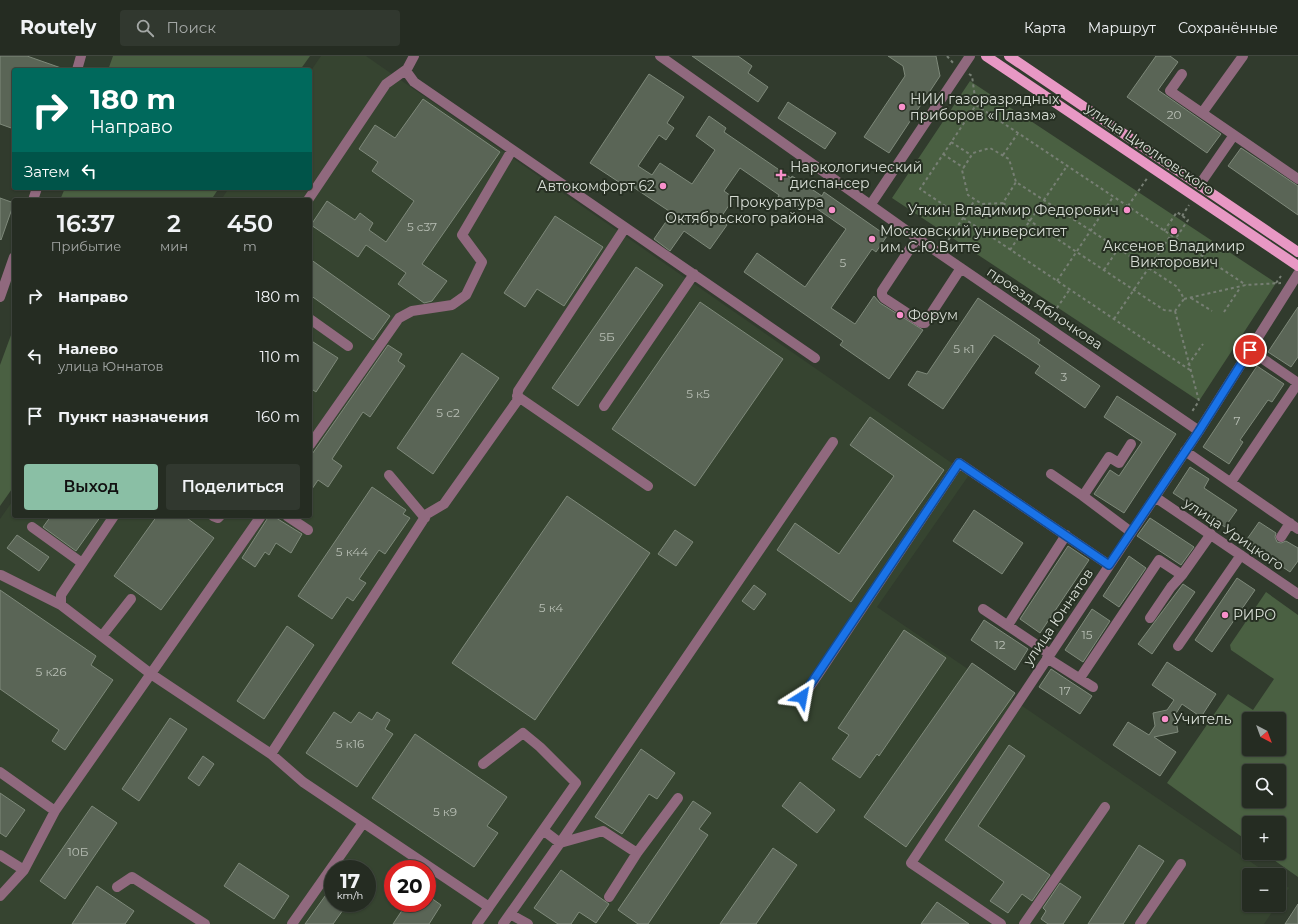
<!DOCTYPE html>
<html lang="ru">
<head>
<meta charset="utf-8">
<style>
  :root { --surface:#252c22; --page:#31382f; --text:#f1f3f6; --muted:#a3a7a5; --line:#424840; --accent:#8abfa5 }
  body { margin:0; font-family:Montserrat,sans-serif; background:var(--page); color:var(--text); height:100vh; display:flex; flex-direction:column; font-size:15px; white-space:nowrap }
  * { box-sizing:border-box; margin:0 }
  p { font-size:13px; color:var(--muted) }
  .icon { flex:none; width:22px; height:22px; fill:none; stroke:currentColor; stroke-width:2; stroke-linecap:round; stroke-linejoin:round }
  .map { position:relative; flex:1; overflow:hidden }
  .sheet { position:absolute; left:12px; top:142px; width:300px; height:320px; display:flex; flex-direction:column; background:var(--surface); border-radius:4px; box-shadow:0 1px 3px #0004,0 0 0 1px var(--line) }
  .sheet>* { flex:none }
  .hud { position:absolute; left:12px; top:12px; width:300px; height:122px; border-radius:4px; box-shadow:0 1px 3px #0004,0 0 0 1px var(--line); background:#00695c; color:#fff; overflow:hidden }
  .needle { width:26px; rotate:139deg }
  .fabs { position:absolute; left:1242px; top:656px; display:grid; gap:8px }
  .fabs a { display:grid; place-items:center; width:44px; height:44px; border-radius:4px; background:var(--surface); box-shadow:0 1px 3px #0004,0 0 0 1px var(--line); font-size:20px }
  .speed { position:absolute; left:324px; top:804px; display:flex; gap:8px; font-size:20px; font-weight:700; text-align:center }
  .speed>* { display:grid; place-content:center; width:52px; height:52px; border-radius:50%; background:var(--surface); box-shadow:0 1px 3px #0004,0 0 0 1px var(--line); line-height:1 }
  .speed small { font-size:10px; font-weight:400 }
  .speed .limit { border:6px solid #d22; background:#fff; color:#111 }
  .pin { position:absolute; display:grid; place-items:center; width:34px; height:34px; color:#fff; margin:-17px; border:2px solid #fff; border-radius:50%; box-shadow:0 1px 4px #0007 }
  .me { position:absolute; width:44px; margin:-22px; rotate:34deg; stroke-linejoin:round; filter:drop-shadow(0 0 3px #0008) }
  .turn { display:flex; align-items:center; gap:14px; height:84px; padding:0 12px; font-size:18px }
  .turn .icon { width:52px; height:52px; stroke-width:2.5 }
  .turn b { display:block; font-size:28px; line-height:34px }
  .then { display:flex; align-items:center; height:38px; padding:0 12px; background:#0003; gap:8px; font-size:15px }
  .eta { display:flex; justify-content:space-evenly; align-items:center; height:68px; text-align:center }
  .eta b { font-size:24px; font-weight:600; line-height:28px }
  .cta { display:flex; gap:8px; margin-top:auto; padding:8px 12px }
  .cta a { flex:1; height:46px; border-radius:4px; background:var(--accent); color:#111; font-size:16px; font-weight:600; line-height:46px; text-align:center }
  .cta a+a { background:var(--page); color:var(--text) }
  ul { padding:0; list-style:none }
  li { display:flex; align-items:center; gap:12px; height:60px; padding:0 12px }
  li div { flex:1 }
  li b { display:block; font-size:15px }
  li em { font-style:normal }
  header { display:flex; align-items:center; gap:24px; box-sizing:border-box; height:56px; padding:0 20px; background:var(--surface); border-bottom:1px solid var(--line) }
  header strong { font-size:19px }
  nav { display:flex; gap:22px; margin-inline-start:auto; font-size:14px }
  .search { width:280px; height:36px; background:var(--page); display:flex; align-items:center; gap:10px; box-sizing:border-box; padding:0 14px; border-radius:4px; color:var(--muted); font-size:15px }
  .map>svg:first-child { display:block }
  .built { fill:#364430; fill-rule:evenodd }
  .green { fill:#4a6042; fill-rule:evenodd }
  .building { fill:#5a6556; stroke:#7e897a }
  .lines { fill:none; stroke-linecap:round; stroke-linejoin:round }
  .path { stroke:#777f74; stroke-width:2; stroke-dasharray:3 3; stroke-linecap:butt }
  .minor { stroke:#90697e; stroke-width:10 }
  .major { stroke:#e898c4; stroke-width:10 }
  .route-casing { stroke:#114b97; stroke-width:10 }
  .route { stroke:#1a73e8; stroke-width:7 }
  .poi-dot { fill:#f890cb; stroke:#273023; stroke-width:1.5 }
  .labels { text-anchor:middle; stroke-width:4; stroke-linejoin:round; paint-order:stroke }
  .number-label { font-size:12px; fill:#b8bfb5 }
  .poi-label { font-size:14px; fill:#d7ddd5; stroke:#273023; text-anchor:start }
  .street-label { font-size:14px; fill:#d7ddd5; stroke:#273023 }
</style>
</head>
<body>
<header>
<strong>Routely</strong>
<div class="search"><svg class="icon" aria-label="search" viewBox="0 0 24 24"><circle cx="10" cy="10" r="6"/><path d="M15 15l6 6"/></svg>Поиск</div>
<nav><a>Карта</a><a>Маршрут</a><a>Сохранённые</a></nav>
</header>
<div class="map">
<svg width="1298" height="868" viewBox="0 0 1298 868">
  <rect width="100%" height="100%" fill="#313b2d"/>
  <path class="built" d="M 321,0 L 366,0 L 969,419 L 877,551 L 1270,819 L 1249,819 L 1249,849 L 1277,849 L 1264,868 L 0,868 L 0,463 L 14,443 L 14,460 L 310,460 L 310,144 L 221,144 L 229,132 L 310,132 L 310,16 ZM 333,813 L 367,813 L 367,847 L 333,847 ZM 393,813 L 427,813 L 427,847 L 393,847 Z
    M 1279,825 L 1289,832 L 1279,846 Z"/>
  <path class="green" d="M 113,0 L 310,0 L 300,14 L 108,14 Z
    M 970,25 L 1276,227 L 1199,345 L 892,142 Z
    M 65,132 L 219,132 L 211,144 L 60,144 Z
    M 14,271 L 14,430 L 0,450 L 0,309 Z
    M 1266,536 L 1298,559 L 1298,821 L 1264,797 L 1279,797 L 1279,767 L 1249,767 L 1249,786 L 1167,727 L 1228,638 L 1253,654 L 1274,623 L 1231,594 L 1230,589 ZM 1249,663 L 1279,663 L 1279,693 L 1249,693 ZM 1249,715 L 1279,715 L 1279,745 L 1249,745 Z"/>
  <path class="building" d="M 0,0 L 27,0 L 64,13 L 14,14 L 14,73 L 0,68 Z
    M 692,0 L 738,0 L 752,10 L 748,17 L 768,31 L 758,46 Z
    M 888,0 L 936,0 L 940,20 L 889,97 L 864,81 L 905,20 L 903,10 Z
    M 1156,0 L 1170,0 L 1178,6 L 1158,34 L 1221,78 L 1207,97 L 1127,41 Z
    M 649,18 L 684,41 L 667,67 L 674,72 L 666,84 L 659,79 L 638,110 L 652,119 L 660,107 L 692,128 L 715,94 L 696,80 L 709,60 L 726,72 L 724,76 L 791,122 L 792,120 L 822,140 L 824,136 L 887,180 L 876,196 L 872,193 L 831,252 L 855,268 L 874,240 L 880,247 L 923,274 L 889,323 L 840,289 L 843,285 L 744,216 L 757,197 L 805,231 L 846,173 L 803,143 L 796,153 L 778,141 L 779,139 L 740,112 L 724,135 L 734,142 L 719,164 L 727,169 L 710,193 L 684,175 L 670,195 L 654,183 L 672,157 L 633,131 L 631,134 L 590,107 Z
    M 423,43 L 500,96 L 422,208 L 447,225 L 432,245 L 424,247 L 398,228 L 406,217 L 366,189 L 358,201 L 311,169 L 327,145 L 355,164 L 360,157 L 373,167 L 369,174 L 386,186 L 414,145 L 372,115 L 378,106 L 359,93 L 375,69 L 395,82 Z
    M 788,46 L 836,77 L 825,93 L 778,62 Z
    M 1241,92 L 1298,130 L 1298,159 L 1228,110 Z
    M 0,142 L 14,147 L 1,184 L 0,183 Z
    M 555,160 L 603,191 L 564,250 L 537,233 L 525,251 L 504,237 Z
    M 310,203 L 390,260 L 373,284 L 310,239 Z
    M 636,211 L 663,229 L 578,350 L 552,332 Z
    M 978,242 L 1040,284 L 1038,287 L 1100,330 L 1085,352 L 1035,317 L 1040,310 L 994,279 L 943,353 L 908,329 L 917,315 L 927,318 Z
    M 700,246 L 783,303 L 695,430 L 612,373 Z
    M 1298,251 L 1298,301 L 1291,311 L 1268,296 Z
    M 310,284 L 338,302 L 316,336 L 310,332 Z
    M 388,289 L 402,298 L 398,305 L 405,310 L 370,361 L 363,356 L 332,403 L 342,410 L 328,431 L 318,424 L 310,436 L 310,401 Z
    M 462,297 L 499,322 L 433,418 L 397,392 Z
    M 1257,310 L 1284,328 L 1272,346 L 1268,344 L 1240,384 L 1243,386 L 1229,408 L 1203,391 Z
    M 1117,340 L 1176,378 L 1124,457 L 1094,438 L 1110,414 L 1119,420 L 1142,386 L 1104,361 Z
    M 870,361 L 944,414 L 851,546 L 777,494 L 795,467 L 839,498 L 894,420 L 850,389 Z
    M 1190,411 L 1209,423 L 1204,432 L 1237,454 L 1225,471 L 1173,437 Z
    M 372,431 L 406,454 L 403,458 L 410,462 L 385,498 L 379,494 L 359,523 L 366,527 L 353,545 L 347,541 L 332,563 L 298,540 Z
    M 567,440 L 650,497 L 535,664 L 452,607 Z
    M 974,454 L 1023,487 L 1002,518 L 953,485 Z
    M 51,460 L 101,460 L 76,495 L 43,471 Z
    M 157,460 L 184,460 L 214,482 L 161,554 L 114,520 Z
    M 269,460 L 273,460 L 302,478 L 291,497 L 276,487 L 269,499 L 265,496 L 255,511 L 242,502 Z
    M 1150,462 L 1194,491 L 1181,509 L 1137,480 Z
    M 1259,466 L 1276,477 L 1275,481 L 1277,486 L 1281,487 L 1286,485 L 1298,492 L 1298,505 L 1290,516 L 1245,486 Z
    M 675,474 L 693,486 L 676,510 L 658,498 Z
    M 17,479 L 49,501 L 39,515 L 7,492 Z
    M 1068,490 L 1089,504 L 1040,577 L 1020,563 Z
    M 1129,500 L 1146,512 L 1119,551 L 1103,540 Z
    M 1237,522 L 1255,534 L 1212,596 L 1195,584 Z
    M 1183,528 L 1195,536 L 1152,598 L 1138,588 Z
    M 754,529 L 766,538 L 754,554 L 742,545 Z
    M 0,534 L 96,600 L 91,609 L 113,624 L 65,694 L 52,685 L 59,674 L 0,633 Z
    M 1092,553 L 1110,565 L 1083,606 L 1065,594 Z
    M 984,564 L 1028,593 L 1015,614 L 971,584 Z
    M 287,570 L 314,589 L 264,663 L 237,645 Z
    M 904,574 L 946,602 L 879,700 L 877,698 L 860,722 L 832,703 L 849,679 L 838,672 Z
    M 1167,606 L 1216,638 L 1201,661 L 1182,648 L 1175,659 L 1178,676 L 1154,681 L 1176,696 L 1160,720 L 1113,689 L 1128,666 L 1149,679 L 1155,670 L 1153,657 L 1167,654 L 1174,644 L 1152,629 Z
    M 972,607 L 1015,637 L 906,791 L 864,761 Z
    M 1051,613 L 1092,640 L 1080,658 L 1039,631 Z
    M 334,656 L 351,667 L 359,656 L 372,664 L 377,656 L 390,664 L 385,673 L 393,678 L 357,731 L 306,697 Z
    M 170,662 L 187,673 L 139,745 L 122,733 Z
    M 415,678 L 507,741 L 487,770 L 498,777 L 474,811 L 372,742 Z
    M 1009,689 L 1025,700 L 978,770 L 1050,819 L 1032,845 L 1022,838 L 1008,857 L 990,845 L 1004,826 L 945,784 Z
    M 641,693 L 675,717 L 657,743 L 649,738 L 622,778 L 595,761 Z
    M 203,700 L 214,708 L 199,730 L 188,722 Z
    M 800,726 L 835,754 L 817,777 L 782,750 Z
    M 0,737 L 25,754 L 6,781 L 0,777 Z
    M 693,745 L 711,757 L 699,773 L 708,779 L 648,868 L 638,868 L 618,854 Z
    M 92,750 L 117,767 L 65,843 L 40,825 Z
    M 1139,789 L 1164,805 L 1123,868 L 1088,868 Z
    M 773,792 L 797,809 L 756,868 L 720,868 Z
    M 239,807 L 289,840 L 274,863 L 224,830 Z
    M 561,814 L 609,848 L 596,867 L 579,856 L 571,868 L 558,868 L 534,852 Z
    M 1060,827 L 1081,841 L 1063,868 L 1048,868 L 1041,863 L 1046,855 L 1043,852 Z
    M 333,829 L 333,847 L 348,847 L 333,868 L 305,868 Z
    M 97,830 L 134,855 L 125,868 L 72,868 Z
    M 427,839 L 441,849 L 429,868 L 393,868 L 407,847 L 427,847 Z
    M 937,846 L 969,868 L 921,868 Z
    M 1298,848 L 1298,868 L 1285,868 Z"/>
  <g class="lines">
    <path class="path" d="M 947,0 L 954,8
      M 969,18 L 972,20 L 976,49
      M 951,86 L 971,99
      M 943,98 L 964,112
      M 1003,99 L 1018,77
      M 1003,147 L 1164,254 L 1175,255 L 1184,243 L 1181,237 L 1176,230 L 1016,126 L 1009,103 L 990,92 L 973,97 L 962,114 L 968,139 L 982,148 L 1003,147 L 1016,126
      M 1128,150 L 1148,121
      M 1182,160 L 1189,149
      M 1164,175 L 1177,156 L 1188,164 L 1176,182
      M 945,189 L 975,144
      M 1010,194 L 1067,110
      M 1104,214 L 1118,193
      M 1057,225 L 1113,141
      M 1276,227 L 1281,220
      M 1191,242 L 1212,255
      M 1184,243 L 1246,229 L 1281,227
      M 1175,255 L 1199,345 L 1191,357
      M 1224,256 L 1240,232
      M 1050,262 L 1070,233
      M 1114,263 L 1171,179
      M 1188,309 L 1203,288
      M 1190,314 L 920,133 L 976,49 L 1246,229"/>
    <path class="minor" d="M 414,0 L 406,15 L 414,26 L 815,302
      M 660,0 L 917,182 L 1199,375
      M 77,14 L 81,0
      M 1182,18 L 1170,35 L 1298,123
      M 1202,57 L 1243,0
      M 1200,128 L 1234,79
      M 33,144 L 37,132
      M 308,144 L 386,28 L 407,13
      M 871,148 L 970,0
      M 917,182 L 882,235 L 882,239 L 884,242 L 922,267 L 925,267 L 961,212
      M 0,241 L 14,201
      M 310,263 L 348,290
      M 1250,294 L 1298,327
      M 517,340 L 648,430
      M 604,350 L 694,218
      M 1131,388 L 1119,407 L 1109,401 L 1083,440 L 1131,476
      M 310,389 L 399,262 L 412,255 L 452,249 L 466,239 L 482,206 L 462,179 L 512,94
      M 1185,395 L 1298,473
      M 1051,418 L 1083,440
      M 389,419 L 425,462
      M 1231,426 L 1298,327
      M 1155,441 L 1298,538
      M 114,460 L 61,539 L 61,549 L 151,618 L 271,698 L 427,458 L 444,448 L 517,345 L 518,335 L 625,172
      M 213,460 L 218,462 L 220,460
      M 287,460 L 308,474
      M 32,471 L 82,507
      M 1281,481 L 1290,467
      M 1,519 L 61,549
      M 983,553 L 1050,598
      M 1150,562 L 1171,531 L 1182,519
      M 1008,569 L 1066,479
      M 102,580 L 131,543
      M 1178,590 L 1241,499
      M 1047,602 L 1093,631
      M 1080,622 L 1159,504 L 1182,519 L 1211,478
      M 803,641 L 959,407 L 1109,509
      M 271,698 L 303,726 L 489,851 L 477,868
      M 483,708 L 523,677 L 540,691 L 576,727 L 489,851
      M 0,716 L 55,755 L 24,814 L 0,799
      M 55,755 L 261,460
      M 543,774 L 560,787 L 833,386
      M 637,797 L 678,742
      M 117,831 L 132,821 L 205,868
      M 0,840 L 24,814
      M 510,858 L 528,868
      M 292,868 L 363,767
      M 503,868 L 560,787 L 603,775 L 637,797 L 609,841
      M 1001,868 L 911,807 L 1199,375 L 1298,218
      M 1024,868 L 1105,751
      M 1140,868 L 1181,808"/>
    <path class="major" d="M 986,0 L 1298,210
      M 1009,0 L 1298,196"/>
  </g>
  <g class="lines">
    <g class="route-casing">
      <path id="route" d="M 802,641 L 959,407 L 1109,509 L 1199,375 L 1250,294"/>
    </g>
    <use href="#route" class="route"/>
  </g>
  <g class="poi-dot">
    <circle cx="902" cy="51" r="4"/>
    <path d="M779 113h4v4h4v4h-4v4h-4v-4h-4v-4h4z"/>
    <circle cx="663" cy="130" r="4"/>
    <circle cx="832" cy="154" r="4"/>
    <circle cx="1127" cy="154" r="4"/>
    <circle cx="1174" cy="175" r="4"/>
    <circle cx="872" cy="183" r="4"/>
    <circle cx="900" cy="259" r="4"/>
    <circle cx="1225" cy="559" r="4"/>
    <circle cx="1165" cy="663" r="4"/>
  </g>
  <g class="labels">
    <g class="number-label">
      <text x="1174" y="63">20</text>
      <text x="422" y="175">5 с37</text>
      <text x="843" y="211">5</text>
      <text x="607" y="285">5Б</text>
      <text x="964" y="297">5 к1</text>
      <text x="1064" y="325">3</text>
      <text x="698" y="342">5 к5</text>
      <text x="448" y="361">5 с2</text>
      <text x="1237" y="369">7</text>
      <text x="352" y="500">5 к44</text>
      <text x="551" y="556">5 к4</text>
      <text x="1087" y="583">15</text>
      <text x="1000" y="593">12</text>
      <text x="51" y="620">5 к26</text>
      <text x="1065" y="639">17</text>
      <text x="350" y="692">5 к16</text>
      <text x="445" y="760">5 к9</text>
      <text x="78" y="800">10Б</text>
    </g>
    <g class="poi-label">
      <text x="910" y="48">НИИ газоразрядных<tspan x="910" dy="16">приборов «Плазма»</tspan></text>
      <text x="790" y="116">Наркологический<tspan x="790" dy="16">диспансер</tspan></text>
      <text x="655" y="135" text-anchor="end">Автокомфорт 62</text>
      <text x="824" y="151" text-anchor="end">Прокуратура<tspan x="824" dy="16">Октябрьского района</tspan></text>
      <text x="1119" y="159" text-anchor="end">Уткин Владимир Федорович</text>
      <text x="880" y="180">Московский университет<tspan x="880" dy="16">им. С.Ю.Витте</tspan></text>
      <text x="1174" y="195" text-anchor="middle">Аксенов Владимир<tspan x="1174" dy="16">Викторович</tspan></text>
      <text x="908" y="264">Форум</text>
      <text x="1233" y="564">РИРО</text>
      <text x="1173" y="668">Учитель</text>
    </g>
    <g class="street-label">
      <text transform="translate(1150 93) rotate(34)" y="5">улица Циолковского</text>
      <text transform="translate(1045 252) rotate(34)" y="5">проезд Яблочкова</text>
      <text transform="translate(1234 478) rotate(34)" y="5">улица Урицкого</text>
      <text transform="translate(1058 561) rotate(-56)" y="5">улица Юннатов</text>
    </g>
  </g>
</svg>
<div class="fabs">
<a><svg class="needle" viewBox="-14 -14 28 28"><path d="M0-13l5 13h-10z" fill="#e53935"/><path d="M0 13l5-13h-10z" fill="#a3a7a5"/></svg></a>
<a><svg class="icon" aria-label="search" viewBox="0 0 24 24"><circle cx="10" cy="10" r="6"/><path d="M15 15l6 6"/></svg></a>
<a>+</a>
<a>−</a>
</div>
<div class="speed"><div>17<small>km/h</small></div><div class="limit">20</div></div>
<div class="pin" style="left:1250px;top:294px;background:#d93025"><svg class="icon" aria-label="arrive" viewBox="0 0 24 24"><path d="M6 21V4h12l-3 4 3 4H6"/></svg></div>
<svg class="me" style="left:802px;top:641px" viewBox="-20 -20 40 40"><path d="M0-17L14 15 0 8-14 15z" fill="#1a73e8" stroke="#fff" stroke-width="4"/></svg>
<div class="hud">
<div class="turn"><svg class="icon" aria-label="right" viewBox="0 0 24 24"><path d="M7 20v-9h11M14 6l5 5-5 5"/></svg><div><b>180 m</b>Направо</div></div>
<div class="then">Затем<svg class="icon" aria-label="left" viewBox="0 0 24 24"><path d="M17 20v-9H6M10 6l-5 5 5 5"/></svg></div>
</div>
<section class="sheet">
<div class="eta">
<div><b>16:37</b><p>Прибытие</p></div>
<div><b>2</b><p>мин</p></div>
<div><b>450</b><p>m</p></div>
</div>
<ul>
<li><svg class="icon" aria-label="right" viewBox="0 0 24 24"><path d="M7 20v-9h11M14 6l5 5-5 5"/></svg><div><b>Направо</b></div><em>180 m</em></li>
<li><svg class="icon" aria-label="left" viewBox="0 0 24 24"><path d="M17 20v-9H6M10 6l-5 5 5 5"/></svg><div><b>Налево</b><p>улица Юннатов</p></div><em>110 m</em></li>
<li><svg class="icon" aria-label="arrive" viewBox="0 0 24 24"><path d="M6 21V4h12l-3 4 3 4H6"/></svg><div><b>Пункт назначения</b></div><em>160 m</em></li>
</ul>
<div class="cta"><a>Выход</a><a>Поделиться</a></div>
</section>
</div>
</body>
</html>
